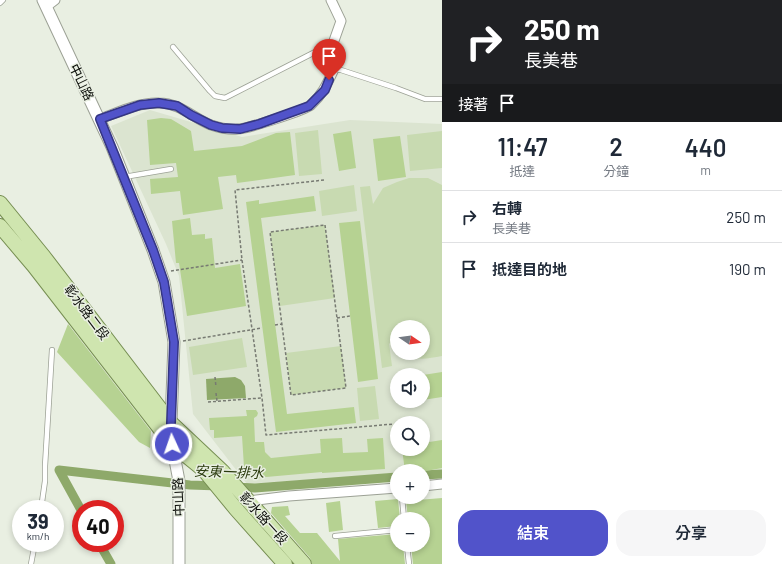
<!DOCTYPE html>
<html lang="zh-TW">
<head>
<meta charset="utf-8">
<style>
  :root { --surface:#fff; --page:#f6f6f7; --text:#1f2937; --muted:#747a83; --line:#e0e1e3; --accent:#5153ca }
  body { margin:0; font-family:Barlow,"Noto Sans TC",sans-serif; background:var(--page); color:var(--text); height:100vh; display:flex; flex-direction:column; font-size:15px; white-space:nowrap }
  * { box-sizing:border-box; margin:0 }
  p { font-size:13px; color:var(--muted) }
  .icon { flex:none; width:22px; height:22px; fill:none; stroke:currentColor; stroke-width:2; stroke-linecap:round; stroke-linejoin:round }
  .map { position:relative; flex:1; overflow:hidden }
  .sheet { display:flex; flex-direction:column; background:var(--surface); width:340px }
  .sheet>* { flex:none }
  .banner { background:#202124; color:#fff; overflow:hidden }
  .needle { width:26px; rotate:103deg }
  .buttons { position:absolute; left:390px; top:320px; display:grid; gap:8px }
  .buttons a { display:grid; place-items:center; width:40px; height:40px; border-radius:50%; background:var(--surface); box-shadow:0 2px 6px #0003; font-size:20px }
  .speed { position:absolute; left:12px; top:500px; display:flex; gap:8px; font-size:20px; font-weight:700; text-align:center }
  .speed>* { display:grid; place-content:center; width:52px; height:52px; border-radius:50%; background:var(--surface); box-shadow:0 2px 6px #0003; line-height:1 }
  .speed small { font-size:10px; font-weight:400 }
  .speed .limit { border:6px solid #d22; background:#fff; color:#111 }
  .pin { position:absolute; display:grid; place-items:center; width:34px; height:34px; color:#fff; margin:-41px -17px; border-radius:50% 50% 50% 0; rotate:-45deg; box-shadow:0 0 4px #0007 }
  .pin .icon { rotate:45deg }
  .me { position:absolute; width:44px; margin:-22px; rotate:357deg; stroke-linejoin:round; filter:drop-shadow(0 0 3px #0008) }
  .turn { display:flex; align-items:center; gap:14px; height:84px; padding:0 16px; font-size:18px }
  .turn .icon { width:52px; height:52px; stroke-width:2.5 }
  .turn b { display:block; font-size:28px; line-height:34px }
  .then { display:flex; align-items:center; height:38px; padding:0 16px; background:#0003; gap:8px; font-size:15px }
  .eta { display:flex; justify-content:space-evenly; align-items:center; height:68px; text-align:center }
  .eta b { font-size:24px; font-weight:600; line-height:28px }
  .cta { display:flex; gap:8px; margin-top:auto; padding:8px 16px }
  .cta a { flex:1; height:46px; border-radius:16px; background:var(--accent); color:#fff; font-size:16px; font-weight:600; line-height:46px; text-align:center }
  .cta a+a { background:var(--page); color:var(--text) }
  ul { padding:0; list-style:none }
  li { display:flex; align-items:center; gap:12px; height:52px; padding:0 16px; border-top:1px solid var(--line) }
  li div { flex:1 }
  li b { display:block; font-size:15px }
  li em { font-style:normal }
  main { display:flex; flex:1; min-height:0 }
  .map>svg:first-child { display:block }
  .built { fill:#dbe4d0; fill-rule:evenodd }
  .green { fill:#c8dab1 }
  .water { fill:#8ea96a }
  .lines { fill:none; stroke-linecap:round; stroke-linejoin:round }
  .canal { stroke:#8ea96a; stroke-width:9 }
  .building { fill:#b6d292 }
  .service-casing { stroke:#9ca195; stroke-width:6 }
  .minor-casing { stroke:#9ca195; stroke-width:11 }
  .tertiary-casing { stroke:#9ca195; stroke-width:13 }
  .primary-casing { stroke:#768e52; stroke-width:16 }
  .path { stroke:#777a72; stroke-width:1.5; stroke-dasharray:3 2; stroke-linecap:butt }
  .service { stroke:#fff; stroke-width:4.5 }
  .minor { stroke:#fff; stroke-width:9 }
  .tertiary { stroke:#fff; stroke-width:11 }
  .primary { stroke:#cfe5af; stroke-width:14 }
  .route-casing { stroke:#353683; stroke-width:10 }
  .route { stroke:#5153ca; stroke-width:7 }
  .labels { text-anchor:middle; stroke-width:3; stroke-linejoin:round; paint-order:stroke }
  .street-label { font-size:13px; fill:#0b0d09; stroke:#e9efe2 }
  .water-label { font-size:14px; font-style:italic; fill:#2a3b0d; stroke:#e9efe2 }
</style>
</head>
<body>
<main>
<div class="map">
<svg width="442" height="564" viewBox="0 0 442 564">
  <rect width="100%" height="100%" fill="#e9efe2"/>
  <path class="built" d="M 150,110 L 242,137 L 350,120 L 442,124 L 442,471 L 423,472 L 423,471 L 397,471 L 397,474 L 247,484 L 193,414 L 179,276 L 166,244 L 111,126 ZM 397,327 L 423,327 L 423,353 L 397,353 ZM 397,375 L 423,375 L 423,401 L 397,401 ZM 397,423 L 423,423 L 423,449 L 397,449 Z"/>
  <path class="green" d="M 318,130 L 322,174 L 299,176 L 295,133 Z
    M 442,131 L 442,168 L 410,171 L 407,135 Z
    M 409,178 L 428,178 L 442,185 L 442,356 C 427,359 414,361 401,353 L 423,353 L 423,327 L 397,327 L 397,350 L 389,343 L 392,366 L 382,368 L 360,187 L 370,186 L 373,204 L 383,188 L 397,182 Z
    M 354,185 L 357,211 L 322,216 L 319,191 Z
    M 325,225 L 335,298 L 280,306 L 270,232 Z
    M 242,338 L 247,367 L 193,375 L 189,347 Z
    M 341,346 L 346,388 L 291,395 L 286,353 Z
    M 375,386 L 379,419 L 360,421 L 357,388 Z"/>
  <path class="water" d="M 235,377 L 241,380 L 245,386 L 246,398 L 207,400 L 206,379 Z"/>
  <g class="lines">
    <path class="canal" d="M 423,475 L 442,474
      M 234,487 L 255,488 L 397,477
      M 81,510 L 59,470 L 190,485 L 219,486
      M 99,543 L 111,564"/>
  </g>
  <path class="building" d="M 161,118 L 171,119 L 191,131 L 194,151 L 242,146 L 276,133 L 290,132 L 295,175 L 237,183 L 236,175 L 218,177 L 223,209 L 183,215 L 180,191 L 151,194 L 150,179 L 178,177 L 176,163 L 150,165 L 147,120 Z
    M 351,131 L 356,168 L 339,171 L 333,134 Z
    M 400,136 L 406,177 L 378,181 L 373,139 Z
    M 314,196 L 316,211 L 261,218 L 287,414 L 354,407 L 356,423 L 276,432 L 246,202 L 259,200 L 259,204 Z
    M 190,218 L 192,235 L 205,234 L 205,239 L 212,238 L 215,268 L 240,264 L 246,306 L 187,316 L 179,263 L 176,263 L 172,221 Z
    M 360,221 L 378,379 L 358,382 L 339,223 Z
    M 68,324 L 151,431 L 150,448 L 139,442 L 57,352 Z
    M 442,372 L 442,397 L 423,400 L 423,375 Z
    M 246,410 L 256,410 L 258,413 L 257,416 L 254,418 L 255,442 L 264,442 L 265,452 L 271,458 L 321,453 L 320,439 L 342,438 L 343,453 L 368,452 L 367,439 L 383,438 L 385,469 L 322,473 L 322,472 L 255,478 L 253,466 L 244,467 L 242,436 L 214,438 L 214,430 L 210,430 L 209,418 L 247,416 Z
    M 442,440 L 442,468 L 426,471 L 405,471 L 402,449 L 423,449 L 423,443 Z
    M 442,498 L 442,564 L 413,564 L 411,545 L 423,545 L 423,519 L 408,519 L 406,501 Z
    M 398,499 L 400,519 L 397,519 L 397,526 L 378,528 L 375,501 Z
    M 340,501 L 343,530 L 329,532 L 326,503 Z
    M 288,506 L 290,515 L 285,516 L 300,533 L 317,533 L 340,561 L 338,539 L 397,534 L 397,545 L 403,545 L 405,564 L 312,564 L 310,558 L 271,513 L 272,507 Z"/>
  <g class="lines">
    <g class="service-casing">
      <path id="service" d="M 0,3 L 3,0
        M 173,47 L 210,91 L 215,96 L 225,98 L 319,50 L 330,52
        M 334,69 L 341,70 L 396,88 L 425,99 L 442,99
        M 124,177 L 171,169
        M 402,497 L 404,519
        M 41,509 L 45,481 L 45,466 L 52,350
        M 335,536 L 397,530
        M 407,545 L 409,564
        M 31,564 L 35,543"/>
    </g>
    <g class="minor-casing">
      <path id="minor" d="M 46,7 L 55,0
        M 100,119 C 119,112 139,102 159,103 C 180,103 193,118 211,125 C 220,128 229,130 238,129 C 247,129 305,110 311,105 C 323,94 327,84 334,69 L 330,65 L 330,52 L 341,21 L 331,0
        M 423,486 L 442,484
        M 249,501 L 289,496 L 397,488"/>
    </g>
    <g class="tertiary-casing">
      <path id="tertiary" d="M 43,0 L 112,147 L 153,250 L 164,282 L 174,342 L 171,423 L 172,444 L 179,481 L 179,564"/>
    </g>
    <g class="primary-casing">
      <path id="primary" d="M 0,203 L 44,257 L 171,423 L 222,471 L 304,564
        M 0,226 L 34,266 L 172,444 L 204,470 L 236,509 L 285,564"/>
    </g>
    <path class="path" d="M 324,180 L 235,190 L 242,260 L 262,398 L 266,435 L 394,424
      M 325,225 L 346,388 L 291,395 L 270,232 Z
      M 171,271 L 242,260
      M 337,318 L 350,316
      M 275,325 L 282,324
      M 183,341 L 262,328
      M 215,377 L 216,387
      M 216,393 L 217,401
      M 208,402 L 261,398"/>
    <use href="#service" class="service"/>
    <use href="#minor" class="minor"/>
    <use href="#tertiary" class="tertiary"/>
    <use href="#primary" class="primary"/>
  </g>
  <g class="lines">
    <g class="route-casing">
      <path id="route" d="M 172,444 L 171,423 L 174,342 L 164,282 L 153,250 L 100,119 L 140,105 L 159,103 L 177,106 L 191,115 L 211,125 L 222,128 L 240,129 L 259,124 L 309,106 L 325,90 L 329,80"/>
    </g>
    <use href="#route" class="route"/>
  </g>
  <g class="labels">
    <g class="street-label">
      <text transform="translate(82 82) rotate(64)" y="5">中山路</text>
      <text transform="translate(87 312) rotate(53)" y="5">彰水路二段</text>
      <text transform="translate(178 497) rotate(-93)" y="5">中山路</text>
      <text transform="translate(264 518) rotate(48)" y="5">彰水路一段</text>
    </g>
    <g class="water-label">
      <text transform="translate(229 472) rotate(2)" y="5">安東一排水</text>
    </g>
  </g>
</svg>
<div class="buttons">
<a><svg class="needle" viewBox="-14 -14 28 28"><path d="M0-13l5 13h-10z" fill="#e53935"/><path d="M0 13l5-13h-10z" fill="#747a83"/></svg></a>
<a><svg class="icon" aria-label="sound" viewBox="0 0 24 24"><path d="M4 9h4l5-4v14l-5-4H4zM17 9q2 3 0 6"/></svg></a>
<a><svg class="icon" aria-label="search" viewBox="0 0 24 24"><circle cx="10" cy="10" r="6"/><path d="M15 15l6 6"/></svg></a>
<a>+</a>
<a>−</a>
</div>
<div class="speed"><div>39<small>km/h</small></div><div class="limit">40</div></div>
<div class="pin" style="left:329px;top:80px;background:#d93025"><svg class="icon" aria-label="arrive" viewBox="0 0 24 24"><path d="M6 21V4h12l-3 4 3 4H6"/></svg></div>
<svg class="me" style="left:172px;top:444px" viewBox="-20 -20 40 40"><circle r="17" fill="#5153ca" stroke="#fff" stroke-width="3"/><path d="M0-11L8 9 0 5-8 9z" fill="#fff"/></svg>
</div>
<section class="sheet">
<div class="banner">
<div class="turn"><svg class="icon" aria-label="right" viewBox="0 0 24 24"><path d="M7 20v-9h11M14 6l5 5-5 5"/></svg><div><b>250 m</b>長美巷</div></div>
<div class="then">接著<svg class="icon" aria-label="arrive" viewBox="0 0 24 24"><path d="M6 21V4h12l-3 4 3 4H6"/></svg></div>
</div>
<div class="eta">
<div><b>11:47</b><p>抵達</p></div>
<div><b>2</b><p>分鐘</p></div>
<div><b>440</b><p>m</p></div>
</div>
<ul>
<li><svg class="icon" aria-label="right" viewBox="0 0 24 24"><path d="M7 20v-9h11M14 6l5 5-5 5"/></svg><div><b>右轉</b><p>長美巷</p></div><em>250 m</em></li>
<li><svg class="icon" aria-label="arrive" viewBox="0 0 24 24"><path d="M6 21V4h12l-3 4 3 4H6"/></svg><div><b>抵達目的地</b></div><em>190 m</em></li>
</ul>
<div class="cta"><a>結束</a><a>分享</a></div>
</section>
</main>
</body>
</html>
